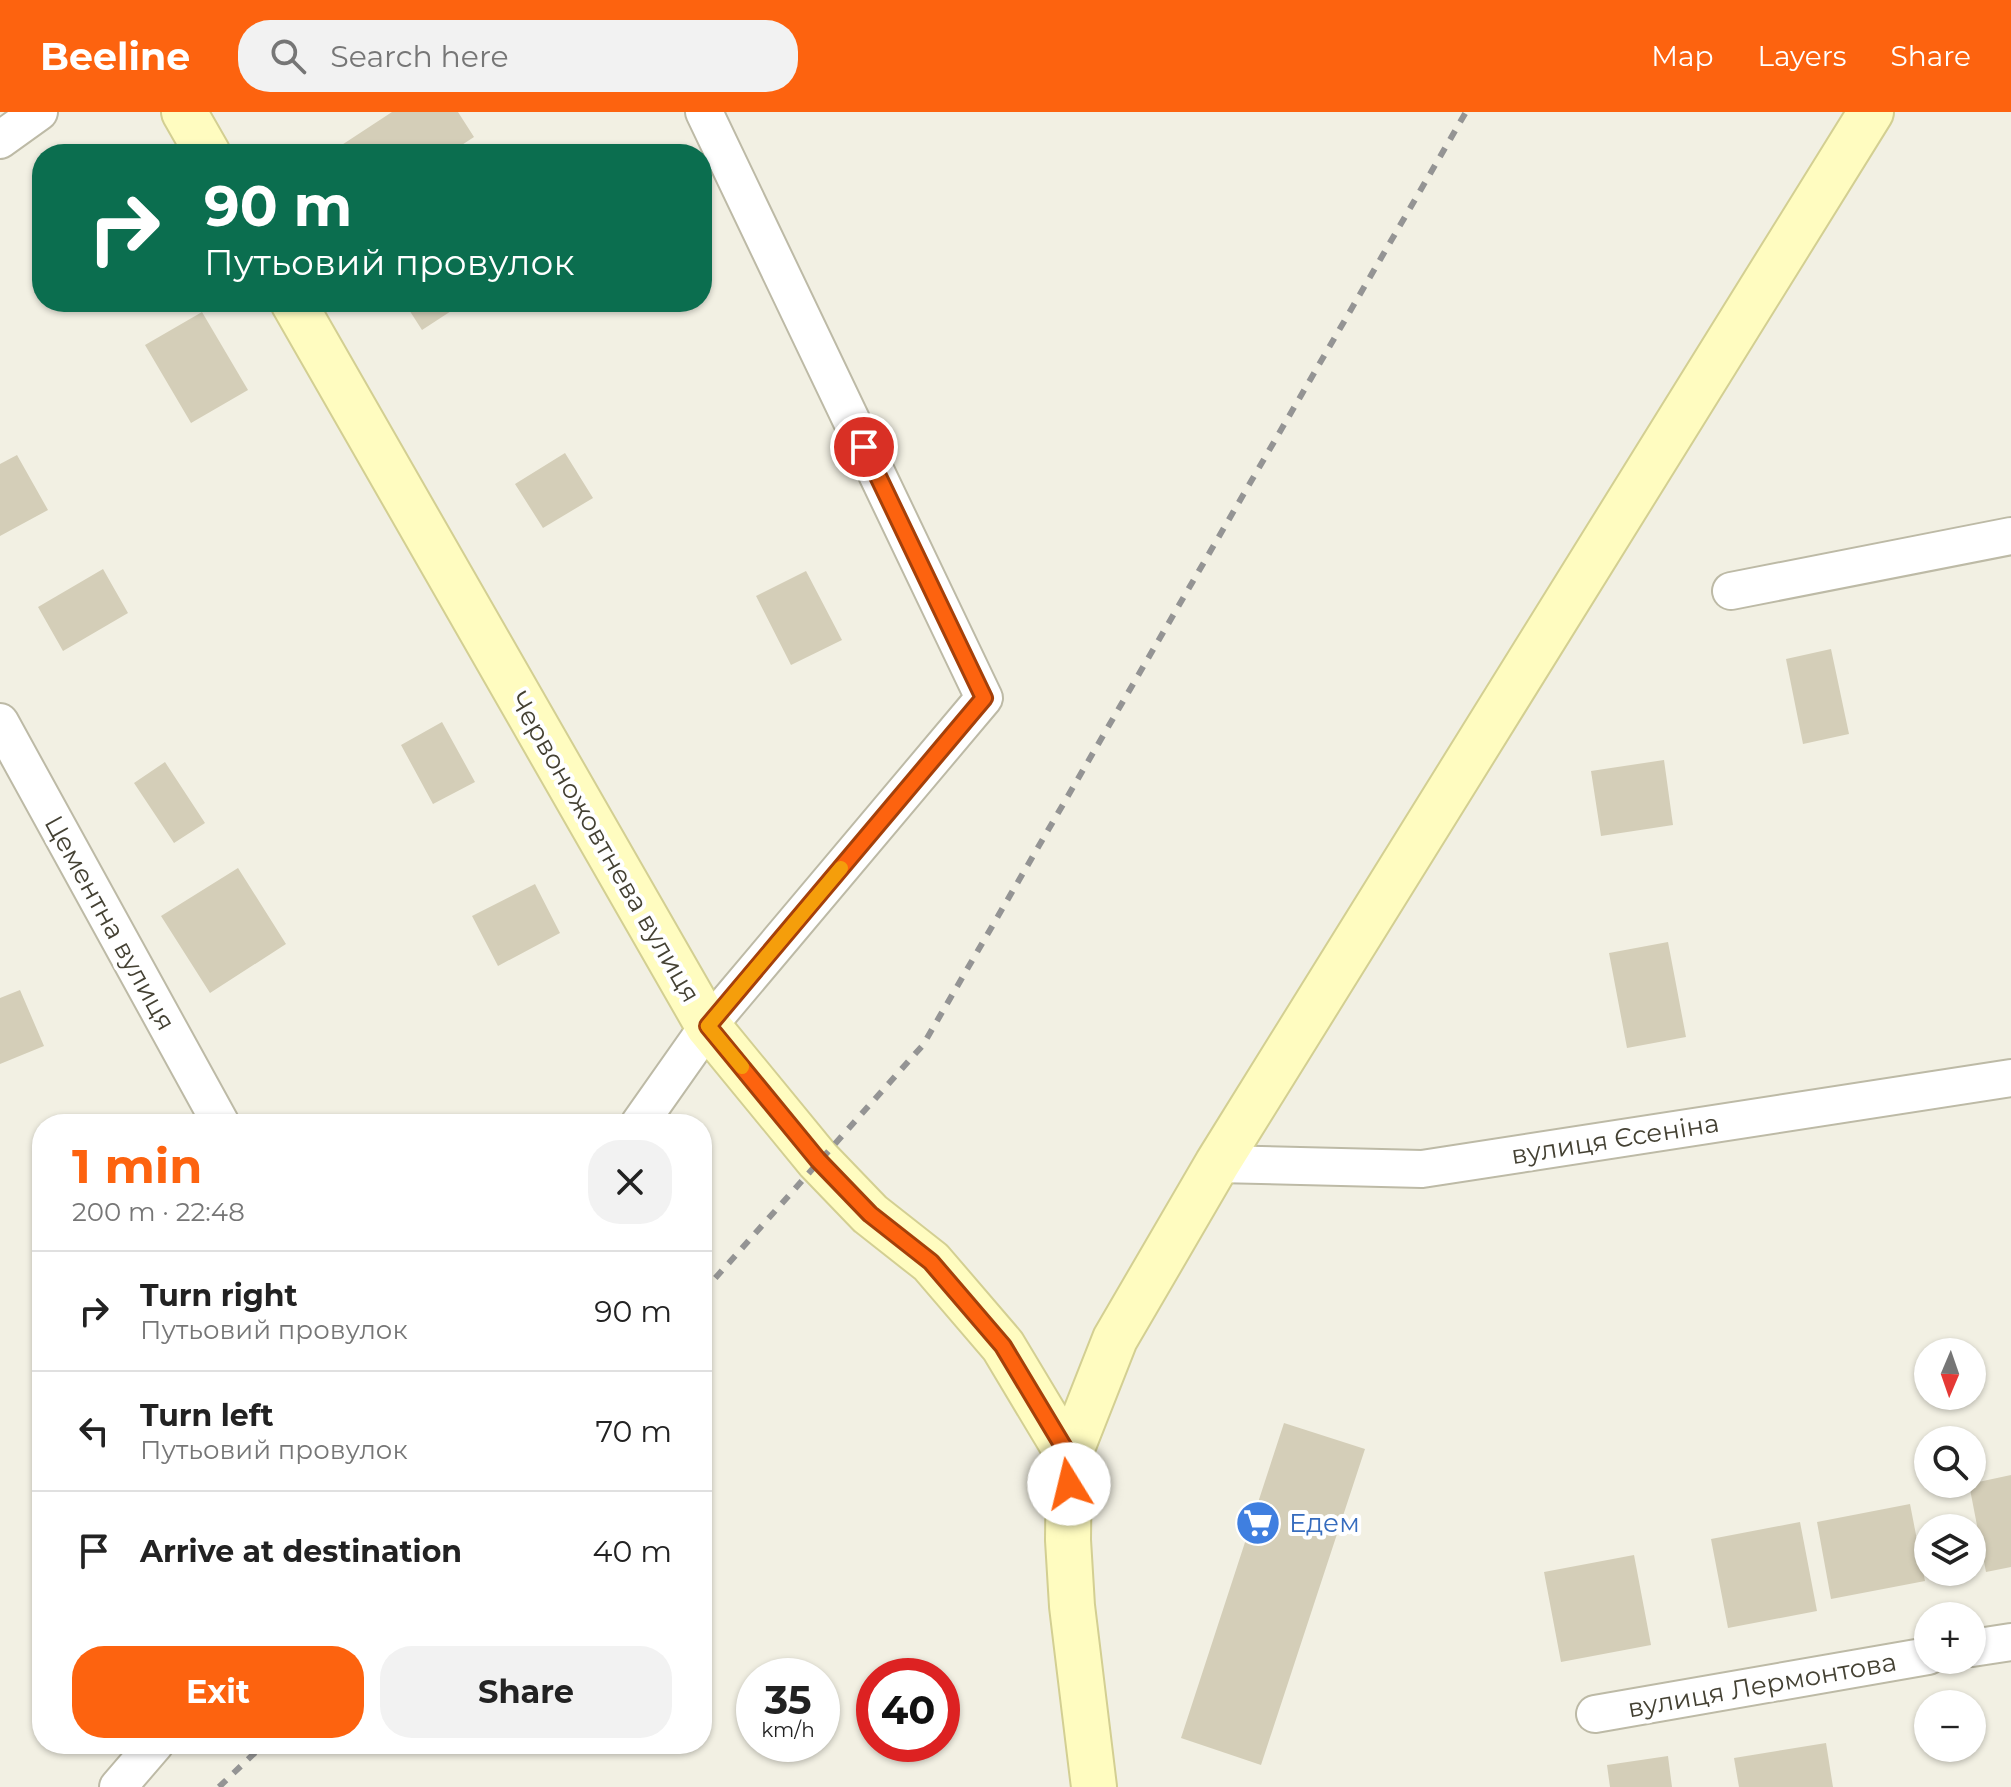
<!DOCTYPE html>
<html lang="en">
<head>
<meta charset="utf-8">
<style>
  :root { --surface:#fff; --page:#f2f2f2; --text:#222; --muted:#767676; --line:#e0e0e0; --accent:#fd630f }
  body { margin:0; font-family:Montserrat,sans-serif; background:var(--page); color:var(--text); height:100vh; display:flex; flex-direction:column; font-size:30px; white-space:nowrap }
  * { box-sizing:border-box; margin:0 }
  p { font-size:26px; color:var(--muted) }
  .icon { flex:none; width:44px; height:44px; fill:none; stroke:currentColor; stroke-width:2; stroke-linecap:round; stroke-linejoin:round }
  .map { position:relative; flex:1; overflow:hidden }
  .side { position:absolute; left:32px; top:1002px; width:680px; height:640px; display:flex; flex-direction:column; background:var(--surface); border-radius:32px; box-shadow:0 2px 6px #0004 }
  .side>* { flex:none }
  .hud { position:absolute; left:32px; top:32px; width:680px; height:168px; border-radius:32px; box-shadow:0 2px 6px #0004; background:#0b6e4f; color:#fff; overflow:hidden }
  .needle { width:52px; rotate:182deg }
  .controls { position:absolute; left:1914px; top:1226px; display:grid; gap:16px }
  .controls a { display:grid; place-items:center; width:72px; height:72px; border-radius:50%; background:var(--surface); box-shadow:0 2px 6px #0004; font-size:40px }
  .speed { position:absolute; left:736px; top:1546px; display:flex; gap:16px; font-size:40px; font-weight:700; text-align:center }
  .speed>* { display:grid; place-content:center; width:104px; height:104px; border-radius:50%; background:var(--surface); box-shadow:0 2px 6px #0004; line-height:1 }
  .speed small { font-size:20px; font-weight:400 }
  .speed .limit { border:12px solid #d22; background:#fff; color:#111 }
  .pin { position:absolute; display:grid; place-items:center; width:68px; height:68px; color:#fff; margin:-34px; border:4px solid #fff; border-radius:50%; box-shadow:0 2px 8px #0007 }
  .me { position:absolute; width:88px; margin:-44px; rotate:351deg; stroke-linejoin:round; filter:drop-shadow(0 0 6px #0008) }
  .turn { display:flex; align-items:center; gap:28px; height:168px; padding:0 40px; font-size:36px }
  .turn .icon { width:104px; height:104px; stroke-width:2.5 }
  .turn b { display:block; font-size:56px; line-height:68px }
  .round { display:grid; place-items:center; flex:none; width:84px; height:84px; border-radius:32px; background:var(--page) }
  .head { display:flex; align-items:center; justify-content:space-between; height:136px; padding:0 40px }
  h1 { font-size:48px; font-weight:700; line-height:60px; color:var(--accent) }
  .primary-button { display:flex; gap:16px; margin-top:auto; padding:16px 40px }
  .primary-button a { flex:1; height:92px; border-radius:32px; background:var(--accent); color:#fff; font-size:32px; font-weight:700; line-height:92px; text-align:center }
  .primary-button a+a { background:var(--page); color:var(--text) }
  ul { padding:0; list-style:none }
  li { display:flex; align-items:center; gap:24px; height:120px; padding:0 40px; border-top:2px solid var(--line) }
  li div { flex:1 }
  li b { display:block; font-size:30px }
  li em { font-style:normal }
  header { display:flex; align-items:center; gap:48px; box-sizing:border-box; height:112px; padding:0 40px; background:var(--accent); color:#fff }
  header strong { font-size:38px }
  nav { display:flex; gap:44px; margin-inline-start:auto; font-size:28px }
  .search { width:560px; height:72px; background:var(--page); display:flex; align-items:center; gap:20px; box-sizing:border-box; padding:0 28px; border-radius:32px; color:var(--muted); font-size:30px }
  .map>svg:first-child { display:block }
  .building { fill:#d4ceb8 }
  .lines { fill:none; stroke-linecap:round; stroke-linejoin:round }
  .street-casing { stroke:#bdbaa6; stroke-width:40 }
  .secondary-casing { stroke:#d3cf92; stroke-width:48 }
  .street { stroke:#fff; stroke-width:36 }
  .secondary { stroke:#fffcc0; stroke-width:44 }
  .rail { stroke:#949494; stroke-width:6; stroke-dasharray:10 10; stroke-linecap:butt }
  .route-casing { stroke:#a4400a; stroke-width:20 }
  .route { stroke:#fd630f; stroke-width:14 }
  .slow { stroke:#f59e0b; stroke-width:14 }
  .labels { text-anchor:middle; stroke-width:8; stroke-linejoin:round; paint-order:stroke }
  .street-label { font-size:26px; fill:#444133; stroke:#fff }
  .shop-label { font-size:26px; fill:#366cbe; stroke:#fff; text-anchor:start }
</style>
</head>
<body>
<header>
<strong>Beeline</strong>
<div class="search"><svg class="icon" aria-label="search" viewBox="0 0 24 24"><circle cx="10" cy="10" r="6"/><path d="M15 15l6 6"/></svg>Search here</div>
<nav><a>Map</a><a>Layers</a><a>Share</a></nav>
</header>
<div class="map">
<svg width="2011" height="1675" viewBox="0 0 2011 1675">
  <rect width="100%" height="100%" fill="#f2f0e3"/>
  <path class="building" d="M 392,0 L 458,0 L 474,25 L 448,42 L 328,42 Z
    M 404,190 L 465,190 L 422,218 Z
    M 202,200 L 248,278 L 191,311 L 145,233 Z
    M 565,341 L 593,386 L 543,416 L 515,372 Z
    M 17,343 L 48,398 L 0,424 L 0,352 Z
    M 103,457 L 128,501 L 63,539 L 38,495 Z
    M 806,459 L 842,528 L 791,553 L 756,484 Z
    M 1831,537 L 1849,622 L 1803,632 L 1786,547 Z
    M 442,610 L 475,670 L 433,692 L 401,633 Z
    M 1664,648 L 1673,713 L 1601,724 L 1591,659 Z
    M 165,650 L 205,711 L 174,731 L 134,671 Z
    M 238,756 L 286,832 L 210,881 L 161,804 Z
    M 535,772 L 560,821 L 498,854 L 472,804 Z
    M 1668,830 L 1686,925 L 1627,936 L 1609,841 Z
    M 20,878 L 44,934 L 0,952 L 0,886 Z
    M 1284,1311 L 1365,1337 L 1261,1653 L 1181,1626 Z
    M 2011,1363 L 2011,1455 L 1986,1460 L 1969,1372 Z
    M 1910,1392 L 1925,1469 L 1831,1487 L 1817,1410 Z
    M 1800,1410 L 1817,1499 L 1728,1516 L 1711,1427 Z
    M 1634,1443 L 1651,1533 L 1561,1550 L 1544,1460 Z
    M 1826,1631 L 1833,1675 L 1739,1675 L 1734,1646 Z
    M 1668,1644 L 1672,1675 L 1610,1675 L 1607,1653 Z"/>
  <g class="lines">
    <g class="street-casing">
      <path id="street" d="M 0,28 L 39,0
        M 1731,479 L 2011,424
        M 0,610 L 221,1012
        M 639,1012 L 708,914 L 984,586 L 704,0
        M 1217,1052 L 1422,1057 L 2011,966
        M 1972,1536 L 2011,1530
        M 1595,1602 L 1928,1544
        M 118,1675 L 155,1632"/>
    </g>
    <g class="secondary-casing">
      <path id="secondary" d="M 184,0 L 208,42
        M 293,190 L 708,914 L 818,1048 L 870,1102 L 931,1150 L 1003,1234 L 1069,1344
        M 1094,1675 L 1072,1494 L 1068,1428 L 1069,1344 L 1115,1227 L 1217,1052 L 1871,0"/>
    </g>
    <use href="#street" class="street"/>
    <use href="#secondary" class="secondary"/>
    <path class="rail" d="M 702,1181 L 923,933 L 1466,0
      M 219,1675 L 264,1632"/>
  </g>
  <g class="lines">
    <g class="route-casing">
      <path id="route" d="M 864,335 L 984,586 L 708,914 L 818,1048 L 870,1102 L 931,1150 L 1003,1234 L 1069,1344 L 1069,1372"/>
    </g>
    <use href="#route" class="route"/>
    <path class="slow" d="M 742,955 L 708,914 L 841,756"/>
  </g>
  <defs>
    <g id="supermarket-disc" transform="scale(2.3)"><circle r="9.5" fill="#3f7fe0" stroke="#fff"/><path d="M-6-5.5h2.5l.6 2H6L4.5 2H-2.5L-4.4-4H-6ZM-1.5 3.2a1.3 1.3 0 1 0 .1 0ZM3 3.2a1.3 1.3 0 1 0 .1 0Z" fill="#fff"/></g>
  </defs>
  <g fill-rule="evenodd">
    <use href="#supermarket-disc" x="1258" y="1411"/>
  </g>
  <g class="labels">
    <g class="street-label">
      <text transform="translate(605 735) rotate(60)" y="9">Червоножовтнева вулиця</text>
      <text transform="translate(110 811) rotate(61)" y="9">Цементна вулиця</text>
      <text transform="translate(1615 1027) rotate(-9)" y="9">вулиця Єсеніна</text>
      <text transform="translate(1762 1573) rotate(-10)" y="9">вулиця Лермонтова</text>
    </g>
    <g class="shop-label">
      <text x="1289" y="1420">Едем</text>
    </g>
  </g>
</svg>
<div class="controls">
<a><svg class="needle" viewBox="-14 -14 28 28"><path d="M0-13l5 13h-10z" fill="#e53935"/><path d="M0 13l5-13h-10z" fill="#767676"/></svg></a>
<a><svg class="icon" aria-label="search" viewBox="0 0 24 24"><circle cx="10" cy="10" r="6"/><path d="M15 15l6 6"/></svg></a>
<a><svg class="icon" aria-label="layers" viewBox="0 0 24 24"><path d="M12 4l9 5-9 5-9-5zM3 14l9 5 9-5"/></svg></a>
<a>+</a>
<a>−</a>
</div>
<div class="speed"><div>35<small>km/h</small></div><div class="limit">40</div></div>
<div class="pin" style="left:864px;top:335px;background:#d93025"><svg class="icon" aria-label="arrive" viewBox="0 0 24 24"><path d="M6 21V4h12l-3 4 3 4H6"/></svg></div>
<svg class="me" style="left:1069px;top:1372px" viewBox="-20 -20 40 40"><circle r="19" fill="#fff"/><path d="M0-13L10 11 0 6-10 11z" fill="#fd630f"/></svg>
<div class="hud">
<div class="turn"><svg class="icon" aria-label="right" viewBox="0 0 24 24"><path d="M7 20v-9h11M14 6l5 5-5 5"/></svg><div><b>90 m</b>Путьовий провулок</div></div>
</div>
<section class="side">
<div class="head"><div><h1>1 min</h1><p>200 m · 22:48</p></div><a class="round"><svg class="icon" aria-label="close" viewBox="0 0 24 24"><path d="M6 6l12 12M18 6L6 18"/></svg></a></div>
<ul>
<li><svg class="icon" aria-label="right" viewBox="0 0 24 24"><path d="M7 20v-9h11M14 6l5 5-5 5"/></svg><div><b>Turn right</b><p>Путьовий провулок</p></div><em>90 m</em></li>
<li><svg class="icon" aria-label="left" viewBox="0 0 24 24"><path d="M17 20v-9H6M10 6l-5 5 5 5"/></svg><div><b>Turn left</b><p>Путьовий провулок</p></div><em>70 m</em></li>
<li><svg class="icon" aria-label="arrive" viewBox="0 0 24 24"><path d="M6 21V4h12l-3 4 3 4H6"/></svg><div><b>Arrive at destination</b></div><em>40 m</em></li>
</ul>
<div class="primary-button"><a>Exit</a><a>Share</a></div>
</section>
</div>
</body>
</html>
